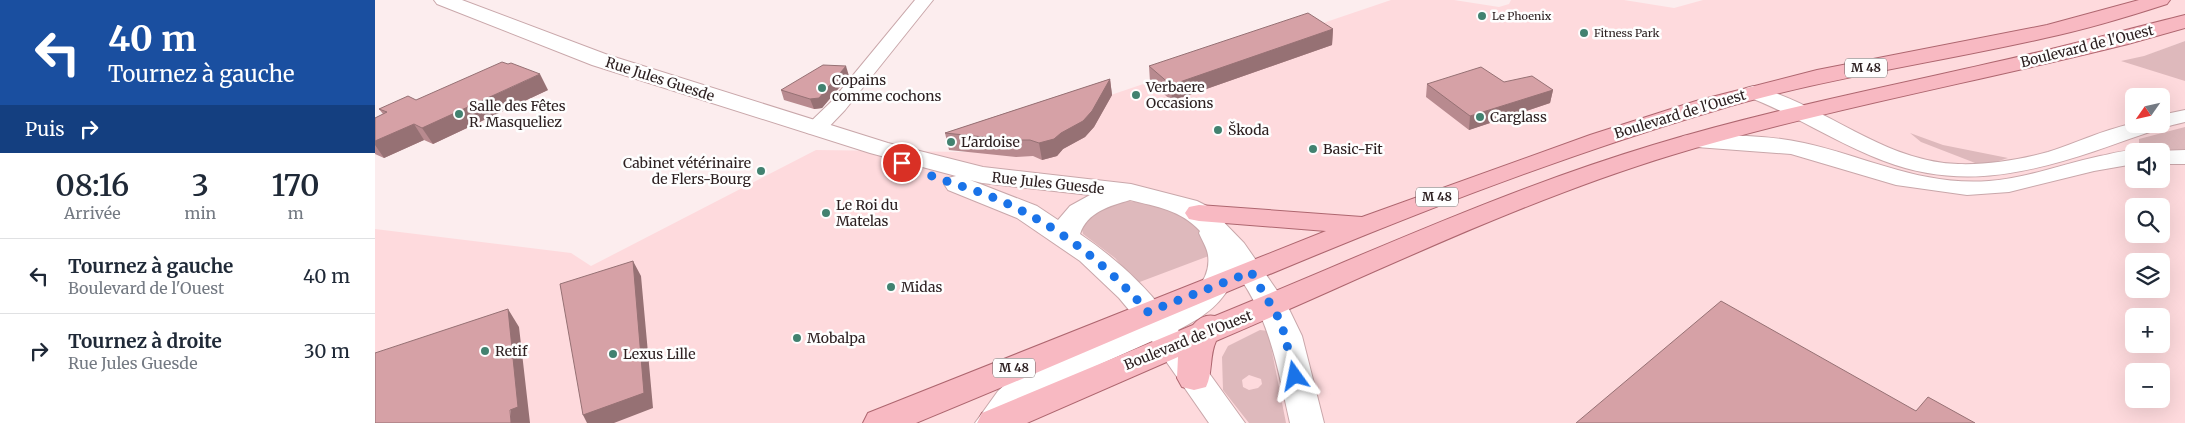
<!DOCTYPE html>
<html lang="fr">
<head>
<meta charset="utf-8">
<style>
  :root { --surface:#fff; --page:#f2f2f3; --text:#1f2937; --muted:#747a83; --line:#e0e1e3 }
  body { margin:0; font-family:Merriweather,serif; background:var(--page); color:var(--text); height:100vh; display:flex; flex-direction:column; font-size:19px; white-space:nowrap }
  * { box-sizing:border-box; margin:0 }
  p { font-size:16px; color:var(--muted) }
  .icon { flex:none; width:28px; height:28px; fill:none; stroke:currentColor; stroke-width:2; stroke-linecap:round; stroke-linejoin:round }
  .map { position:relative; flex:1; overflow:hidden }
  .sheet { display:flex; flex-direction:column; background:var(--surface); width:375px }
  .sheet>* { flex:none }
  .banner { background:#1a4fa0; color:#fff; overflow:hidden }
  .needle { width:32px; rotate:236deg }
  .controls { position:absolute; left:1750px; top:88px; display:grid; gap:10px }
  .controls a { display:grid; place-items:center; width:45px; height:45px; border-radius:8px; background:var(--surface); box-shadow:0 5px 20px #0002; font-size:25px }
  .pin { position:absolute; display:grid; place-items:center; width:42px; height:42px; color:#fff; margin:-21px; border:2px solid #fff; border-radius:50%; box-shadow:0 1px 5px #0007 }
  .me { position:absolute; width:55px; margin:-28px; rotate:348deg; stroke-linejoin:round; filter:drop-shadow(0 0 4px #0008) }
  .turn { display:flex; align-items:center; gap:18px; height:105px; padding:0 25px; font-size:22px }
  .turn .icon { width:65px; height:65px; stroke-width:2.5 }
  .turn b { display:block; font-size:35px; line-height:42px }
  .then { display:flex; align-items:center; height:48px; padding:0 25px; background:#0003; gap:10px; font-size:19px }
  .eta { display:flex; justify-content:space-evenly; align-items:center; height:85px; text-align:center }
  .eta b { font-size:30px; font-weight:600; line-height:35px }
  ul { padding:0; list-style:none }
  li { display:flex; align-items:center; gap:15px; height:75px; padding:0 25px; border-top:1px solid var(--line) }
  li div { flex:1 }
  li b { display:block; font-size:19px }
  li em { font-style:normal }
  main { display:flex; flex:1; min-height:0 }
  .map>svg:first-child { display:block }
  .built { fill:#fedadd; fill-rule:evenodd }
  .green { fill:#deb9bc; fill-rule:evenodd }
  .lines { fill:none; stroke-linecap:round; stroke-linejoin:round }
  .street-casing { stroke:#c9a7aa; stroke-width:2 }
  .secondary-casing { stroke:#c9a7aa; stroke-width:2 }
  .primary-casing { stroke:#ae666f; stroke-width:2 }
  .street { fill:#fff; fill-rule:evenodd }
  .secondary { fill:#fff; fill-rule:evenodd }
  .primary { fill:#f8b9c2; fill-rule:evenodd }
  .wall { fill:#b88a8f }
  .shaded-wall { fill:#967174 }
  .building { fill:#d6a1a6; stroke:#967174 }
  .route { stroke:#1a73e8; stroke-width:9; stroke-dasharray:0 16.2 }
  .poi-dot { fill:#428270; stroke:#fefefe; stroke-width:2 }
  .labels { text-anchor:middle; stroke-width:5; stroke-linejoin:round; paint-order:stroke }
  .far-poi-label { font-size:11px; fill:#2d2021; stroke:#fefefe; text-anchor:start }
  .shield { fill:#fefefe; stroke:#6c6363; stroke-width:1 }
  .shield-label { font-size:12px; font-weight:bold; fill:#2d2021 }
  .street-label { font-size:14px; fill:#2d2021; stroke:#fefefe }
  .poi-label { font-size:14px; fill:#2d2021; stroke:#fefefe; text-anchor:start }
</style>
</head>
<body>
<main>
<section class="sheet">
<div class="banner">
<div class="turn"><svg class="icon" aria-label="left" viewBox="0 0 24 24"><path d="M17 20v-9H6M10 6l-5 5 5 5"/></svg><div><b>40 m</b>Tournez à gauche</div></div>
<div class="then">Puis<svg class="icon" aria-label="right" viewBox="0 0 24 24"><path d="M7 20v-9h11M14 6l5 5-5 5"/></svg></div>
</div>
<div class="eta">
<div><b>08:16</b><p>Arrivée</p></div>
<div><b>3</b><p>min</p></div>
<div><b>170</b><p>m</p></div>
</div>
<ul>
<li><svg class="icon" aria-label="left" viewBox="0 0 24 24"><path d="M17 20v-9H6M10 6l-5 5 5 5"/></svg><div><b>Tournez à gauche</b><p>Boulevard de l'Ouest</p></div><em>40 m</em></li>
<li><svg class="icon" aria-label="right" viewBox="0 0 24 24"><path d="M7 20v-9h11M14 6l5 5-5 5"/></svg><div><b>Tournez à droite</b><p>Rue Jules Guesde</p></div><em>30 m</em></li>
</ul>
</section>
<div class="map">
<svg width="1810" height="423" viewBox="0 0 1810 423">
  <rect width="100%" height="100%" fill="#fcedee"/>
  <path class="built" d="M 1016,0 L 1079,0 L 1124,7 L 1134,4 L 1136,0 L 1249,0 L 1299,8 L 1328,0 L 1810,0 L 1810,41 L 1770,56 L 1810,71 L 1810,423 L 0,423 L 0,229 L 196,253 L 216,266 L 441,150 L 591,152 L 609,138 ZM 1759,96 L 1786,96 L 1786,124 L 1759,124 ZM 1759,151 L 1786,151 L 1786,179 L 1759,179 ZM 1759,206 L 1786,206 L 1786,234 L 1759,234 ZM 1759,261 L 1786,261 L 1786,289 L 1759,289 ZM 1759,316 L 1786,316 L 1786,344 L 1759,344 ZM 1759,371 L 1786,371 L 1786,399 L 1759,399 Z"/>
  <path class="green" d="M 1810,41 L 1810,81 L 1746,61 L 1769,56 Z
    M 1810,127 L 1810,153 L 1774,150 L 1764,144 L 1764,139 Z
    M 1535,133 L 1568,145 L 1633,158 L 1608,166 L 1546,142 Z
    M 747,200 C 772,204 803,208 821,227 C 828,234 833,245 839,254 L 762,283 L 740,258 L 708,234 L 706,225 L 713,216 Z
    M 885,330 L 893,331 L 911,423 L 874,423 L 848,390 L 847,357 L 853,346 ZM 874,375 L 886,379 L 887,384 L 883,388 L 874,390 L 868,387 L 867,380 Z"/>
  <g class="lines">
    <g class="street-casing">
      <path id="street" d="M 540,0 L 558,0 L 470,110 L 448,133 L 440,134 L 432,133 L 429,128 L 456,102 Z
        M 1378,86 C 1449,104 1508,162 1583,164 C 1613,165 1644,160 1673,152 C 1701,143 1728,130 1756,124 C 1764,122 1777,124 1786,124 L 1786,115 L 1810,110 L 1810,122 C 1779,129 1750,141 1720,151 C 1648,175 1582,189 1509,161 C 1461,143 1419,114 1371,96 L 1368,92 L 1371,88 Z
        M 1316,135 C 1354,135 1392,135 1429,143 C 1493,157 1545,186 1614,181 C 1652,178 1688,164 1725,156 C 1736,154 1751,149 1763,151 L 1759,151 L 1759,164 L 1719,171 L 1634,192 L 1592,195 L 1521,185 L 1416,154 L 1308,146 L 1305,141 L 1308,136 Z
        M 1810,150 L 1810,164 L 1786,164 L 1786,151 L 1782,151 Z"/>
    </g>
    <g class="secondary-casing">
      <path id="secondary" d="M 59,0 L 87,0 L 233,55 L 513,143 L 608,167 L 756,184 L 822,201 L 834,207 L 869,243 L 912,305 L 927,336 L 949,423 L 915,423 C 903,370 895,318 862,274 C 847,304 832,315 803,330 L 870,423 L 834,423 L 777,341 L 668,390 L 658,398 L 637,423 L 600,423 L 623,391 L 644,372 L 764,322 L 744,298 L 705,261 L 642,218 L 573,190 L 569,184 L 573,178 L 581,176 L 495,153 L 217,65 L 62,4 ZM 595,180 L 607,183 L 715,195 L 695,206 L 683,220 L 662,206 ZM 755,200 C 782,207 806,210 825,231 L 824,233 C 827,240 832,248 833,255 C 837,284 811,300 789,311 C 766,281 736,255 705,234 C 712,212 735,206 755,200 Z"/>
    </g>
    <g class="primary-casing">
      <path id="primary" d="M 1764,0 L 1795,0 L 1792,4 C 1752,17 1712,29 1670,38 C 1560,63 1448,78 1339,111 C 1065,192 805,315 541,423 L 488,423 L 493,413 L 951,231 L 824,221 L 814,219 L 810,213 L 814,207 L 824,205 L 987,217 L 1215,135 L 1321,101 L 1442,70 L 1672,25 Z
        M 1810,15 L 1810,28 L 1753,44 C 1601,82 1447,110 1297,155 C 1140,203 991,277 841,341 C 834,356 838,373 831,387 L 819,390 L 807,387 L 802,378 L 803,357 L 652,423 L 602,423 L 607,413 L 818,325 C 824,318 831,314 840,316 C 985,257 1128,190 1278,145 C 1389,111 1503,89 1616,63 C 1681,49 1745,31 1810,15 Z"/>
    </g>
    <use href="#street" class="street"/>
    <use href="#secondary" class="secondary"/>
    <use href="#primary" class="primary"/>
  </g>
  <path class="wall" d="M 958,29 L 957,45 L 797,101 L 775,82 L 774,66 Z
    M 474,76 L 447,108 L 439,109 L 409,100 L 406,90 Z
    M 735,79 L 737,95 L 719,127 L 710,137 L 688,149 L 682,156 L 667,160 L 658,156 L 641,157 L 574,150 L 570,133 Z
    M 1129,82 L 1178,90 L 1175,103 L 1094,130 L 1051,97 L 1052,84 Z
    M 173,90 L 58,144 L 49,140 L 9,158 L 0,154 L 0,118 L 8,114 L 4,109 L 41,100 Z"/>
  <path class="shaded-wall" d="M 958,29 L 957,45 L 797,101 L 796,85 Z
    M 471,66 L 474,76 L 447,108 L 439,109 L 435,99 Z
    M 165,74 L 173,90 L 58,144 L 47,128 Z
    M 735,79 L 737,95 L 719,127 L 710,137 L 688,149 L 682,156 L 667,160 L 664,143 L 686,133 Z
    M 1178,90 L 1175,103 L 1094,130 L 1095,116 Z
    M 39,124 L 49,140 L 9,158 L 0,145 L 0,141 Z
    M 258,261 L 266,276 L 278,408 L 239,423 L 212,423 L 208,415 Z
    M 133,309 L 144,327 L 155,423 L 136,423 Z"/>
  <path class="building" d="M 933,13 L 958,29 L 796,85 L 774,66 Z
    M 127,62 L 133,64 L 136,63 L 165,74 L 47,128 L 39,124 L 0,141 L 0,118 L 12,112 L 4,109 L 33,96 L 41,100 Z
    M 448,65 L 471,66 L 444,98 L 435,99 L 406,90 Z
    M 1106,67 L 1129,82 L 1157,76 L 1178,90 L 1095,116 L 1052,84 Z
    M 735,79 L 717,111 L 708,121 L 686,133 L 679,139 L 664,143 L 655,140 L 638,140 L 570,133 Z
    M 258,261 L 269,393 L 208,415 L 185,284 Z
    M 1346,301 L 1541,411 L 1553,397 L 1600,423 L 1201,423 Z
    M 133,309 L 143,407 L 135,410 L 136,423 L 0,423 L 0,353 Z"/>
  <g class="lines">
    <path class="route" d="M 527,163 C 556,178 587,185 617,197 C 678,222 730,262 773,312 L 876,272 L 906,322 L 920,376"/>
  </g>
  <g class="poi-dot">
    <circle cx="1107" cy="16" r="5"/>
    <circle cx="1209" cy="33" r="5"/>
    <circle cx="447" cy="88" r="5"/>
    <circle cx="761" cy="95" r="5"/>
    <circle cx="84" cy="114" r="5"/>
    <circle cx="1105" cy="117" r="5"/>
    <circle cx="843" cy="130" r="5"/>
    <circle cx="576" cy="142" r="5"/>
    <circle cx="938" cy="149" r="5"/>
    <circle cx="386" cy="171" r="5"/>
    <circle cx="451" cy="213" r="5"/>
    <circle cx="516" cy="287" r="5"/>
    <circle cx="422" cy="338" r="5"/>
    <circle cx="110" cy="351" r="5"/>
    <circle cx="238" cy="354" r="5"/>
  </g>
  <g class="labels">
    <g class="far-poi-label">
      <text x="1117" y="20">Le Phoenix</text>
      <text x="1219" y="37">Fitness Park</text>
    </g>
    <g class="shield">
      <rect x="1470" y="58.5" width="42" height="19" rx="4"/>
      <rect x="1041" y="187.5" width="42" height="19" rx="4"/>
      <rect x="618" y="358.5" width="42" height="19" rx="4"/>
    </g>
    <g class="shield-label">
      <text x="1491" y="72">M 48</text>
      <text x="1062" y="201">M 48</text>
      <text x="639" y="372">M 48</text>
    </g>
    <g class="street-label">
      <text transform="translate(1712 46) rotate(-14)" y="5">Boulevard de l'Ouest</text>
      <text transform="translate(285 79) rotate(18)" y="5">Rue Jules Guesde</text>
      <text transform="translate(1305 114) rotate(-17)" y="5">Boulevard de l'Ouest</text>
      <text transform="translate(673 183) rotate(6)" y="5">Rue Jules Guesde</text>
      <text transform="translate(813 340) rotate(-22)" y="5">Boulevard de l'Ouest</text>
    </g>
    <g class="poi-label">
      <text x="457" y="85">Copains<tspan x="457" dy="16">comme cochons</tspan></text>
      <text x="771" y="92">Verbaere<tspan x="771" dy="16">Occasions</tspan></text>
      <text x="94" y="111">Salle des Fêtes<tspan x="94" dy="16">R. Masqueliez</tspan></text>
      <text x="1115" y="122">Carglass</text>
      <text x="853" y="135">Škoda</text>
      <text x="586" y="147">L'ardoise</text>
      <text x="948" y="154">Basic-Fit</text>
      <text x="376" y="168" text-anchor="end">Cabinet vétérinaire<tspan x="376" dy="16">de Flers-Bourg</tspan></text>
      <text x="461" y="210">Le Roi du<tspan x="461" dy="16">Matelas</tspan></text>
      <text x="526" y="292">Midas</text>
      <text x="432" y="343">Mobalpa</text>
      <text x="120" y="356">Retif</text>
      <text x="248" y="359">Lexus Lille</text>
    </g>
  </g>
</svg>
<div class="controls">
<a><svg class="needle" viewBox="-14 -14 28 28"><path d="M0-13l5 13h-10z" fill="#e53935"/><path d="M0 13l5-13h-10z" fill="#747a83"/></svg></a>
<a><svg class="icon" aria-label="sound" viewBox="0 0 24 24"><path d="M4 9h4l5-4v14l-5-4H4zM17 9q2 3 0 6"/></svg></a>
<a><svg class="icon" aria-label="search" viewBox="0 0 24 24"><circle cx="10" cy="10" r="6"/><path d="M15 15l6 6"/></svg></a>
<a><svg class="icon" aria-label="layers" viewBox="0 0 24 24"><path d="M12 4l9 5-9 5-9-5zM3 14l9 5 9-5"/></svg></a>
<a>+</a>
<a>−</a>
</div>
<div class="pin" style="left:527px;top:163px;background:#d93025"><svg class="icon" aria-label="arrive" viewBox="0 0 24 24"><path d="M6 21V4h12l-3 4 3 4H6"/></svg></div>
<svg class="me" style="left:920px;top:376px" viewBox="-20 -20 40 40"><path d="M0-17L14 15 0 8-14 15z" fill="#1a73e8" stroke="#fff" stroke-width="4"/></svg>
</div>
</main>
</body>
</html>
